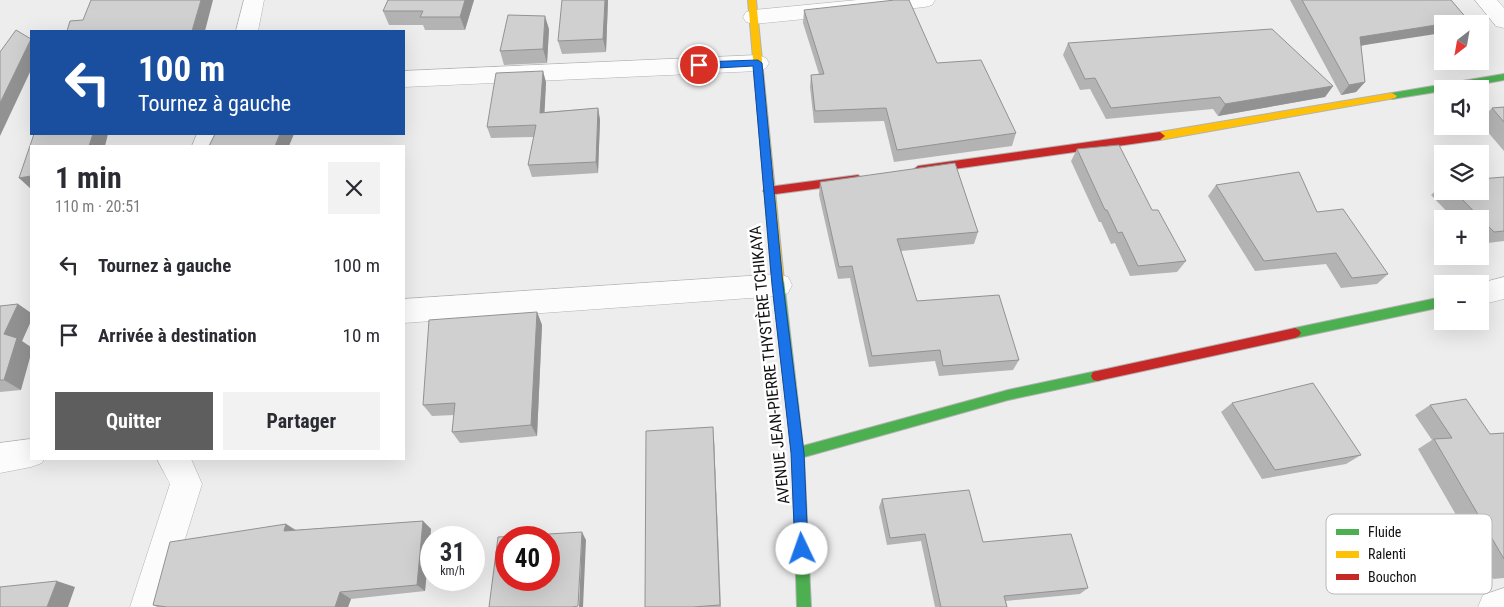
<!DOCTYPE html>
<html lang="fr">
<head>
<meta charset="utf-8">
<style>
  :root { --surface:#fff; --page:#f2f2f3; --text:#2b2b33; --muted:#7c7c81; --accent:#5f5e5f }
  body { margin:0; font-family:"Roboto Condensed",sans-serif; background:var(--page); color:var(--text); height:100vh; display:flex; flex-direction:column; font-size:19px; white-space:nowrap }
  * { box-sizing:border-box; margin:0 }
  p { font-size:16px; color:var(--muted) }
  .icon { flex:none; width:28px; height:28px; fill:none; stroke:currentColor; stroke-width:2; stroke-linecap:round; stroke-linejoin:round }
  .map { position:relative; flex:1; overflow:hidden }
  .sheet { position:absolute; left:30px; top:145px; width:375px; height:315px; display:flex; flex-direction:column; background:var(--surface); border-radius:0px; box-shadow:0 5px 20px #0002 }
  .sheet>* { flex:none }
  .top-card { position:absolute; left:30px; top:30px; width:375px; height:105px; border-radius:0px; box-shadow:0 5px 20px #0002; background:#1a4fa0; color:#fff; overflow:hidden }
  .needle { width:32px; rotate:211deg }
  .fabs { position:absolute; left:1434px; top:15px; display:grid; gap:10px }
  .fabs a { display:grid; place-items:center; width:55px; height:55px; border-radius:0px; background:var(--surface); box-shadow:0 5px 20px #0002; font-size:25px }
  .speed { position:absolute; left:420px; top:526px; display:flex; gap:10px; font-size:25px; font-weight:700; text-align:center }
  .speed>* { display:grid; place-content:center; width:65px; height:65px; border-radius:50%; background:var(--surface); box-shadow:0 5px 20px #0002; line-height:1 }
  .speed small { font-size:12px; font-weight:400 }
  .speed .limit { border:8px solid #d22; background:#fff; color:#111 }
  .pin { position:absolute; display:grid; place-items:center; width:42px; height:42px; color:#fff; margin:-21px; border:2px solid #fff; border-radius:50%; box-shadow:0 1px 5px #0007 }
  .me { position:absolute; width:55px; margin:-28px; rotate:357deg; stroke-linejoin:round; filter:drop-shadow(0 0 4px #0008) }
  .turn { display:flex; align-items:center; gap:18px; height:105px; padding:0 25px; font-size:22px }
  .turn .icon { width:65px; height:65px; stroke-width:2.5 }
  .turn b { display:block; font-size:35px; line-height:42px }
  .round { display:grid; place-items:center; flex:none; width:52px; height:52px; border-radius:0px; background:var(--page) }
  .summary { display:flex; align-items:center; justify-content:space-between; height:85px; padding:0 25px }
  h1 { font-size:30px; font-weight:700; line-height:38px }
  .button { display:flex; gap:10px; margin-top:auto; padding:10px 25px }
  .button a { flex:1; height:58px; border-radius:0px; background:var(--accent); color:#fff; font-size:20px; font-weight:700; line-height:58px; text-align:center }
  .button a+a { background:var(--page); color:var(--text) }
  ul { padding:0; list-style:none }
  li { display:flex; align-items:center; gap:15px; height:70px; padding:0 25px }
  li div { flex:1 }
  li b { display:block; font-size:19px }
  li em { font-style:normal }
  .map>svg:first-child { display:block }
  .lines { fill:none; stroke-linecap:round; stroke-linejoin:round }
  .street-casing { stroke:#b3b2b3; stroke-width:1 }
  .fast-casing { stroke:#b3b2b3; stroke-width:2 }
  .slow-casing { stroke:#b3b2b3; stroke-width:2 }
  .jam-casing { stroke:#b3b2b3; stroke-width:2 }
  .street { fill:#fcfcfc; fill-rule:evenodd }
  .fast { fill:#4caf50; fill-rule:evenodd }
  .slow { fill:#ffc107; fill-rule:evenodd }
  .jam { fill:#c62828; fill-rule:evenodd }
  .wall { fill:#b4b3b4 }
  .shaded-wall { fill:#929292 }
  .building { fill:#d1d0d1; stroke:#929292; fill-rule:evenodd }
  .route { fill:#1a73e8; stroke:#114b97 }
  .labels { text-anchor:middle; stroke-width:5; stroke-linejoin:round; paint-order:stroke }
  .street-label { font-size:16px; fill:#121112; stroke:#fff }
  .key { fill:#fff; stroke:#b8b8b8; stroke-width:1 }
  .key-label { font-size:14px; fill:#121112 }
</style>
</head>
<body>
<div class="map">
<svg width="1504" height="607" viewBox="0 0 1504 607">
  <rect width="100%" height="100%" fill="#eeedee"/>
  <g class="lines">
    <g class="street-casing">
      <path id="street" d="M 244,0 L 264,0 L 258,31 L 236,31 Z
        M 857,0 L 935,0 L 932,5 L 925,7 L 754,24 L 746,22 L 743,17 L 746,12 L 754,10 Z
        M 1475,0 L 1497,0 L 1504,8 L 1504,28 L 1496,26 Z
        M 758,55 L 766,58 L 769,63 L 766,68 L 758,71 L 404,87 L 404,71 Z
        M 197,134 L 221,134 L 216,146 L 192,146 Z
        M 778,274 L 788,277 L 792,285 L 788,293 L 778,296 L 404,323 L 404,299 Z
        M 1504,277 L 1504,299 L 1480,305 L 1480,284 L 1477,284 Z
        M 31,439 L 31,459 L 44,459 L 42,463 L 31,467 L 0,473 L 0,443 Z
        M 157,459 L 191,459 L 202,484 L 164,607 L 130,607 L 170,484 Z
        M 1504,588 L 1504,607 L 1478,607 L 1483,595 Z"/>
    </g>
    <g class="fast-casing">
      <path id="fast" d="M 1504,74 L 1504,80 L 1454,89 L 1442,89 L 1442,91 L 1392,99 L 1387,96 L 1392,93 Z
        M 778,276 L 782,278 L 784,281 L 803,446 L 1008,390 L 1097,371 L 1101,372 L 1103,376 L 1101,380 L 1097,381 L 1008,400 L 804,457 L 811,607 L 797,607 L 792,453 L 772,281 L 774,278 Z
        M 1442,297 L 1442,307 L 1295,338 L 1291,336 L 1289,333 L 1291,330 L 1295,328 Z"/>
    </g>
    <g class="slow-casing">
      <path id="slow" d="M 748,0 L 756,0 L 784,281 L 782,284 L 774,284 L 772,281 Z
        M 1392,93 L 1397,96 L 1395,98 L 1160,140 L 1155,136 L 1160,132 Z"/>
    </g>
    <g class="jam-casing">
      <path id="jam" d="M 1160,132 L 1165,136 L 1160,140 L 918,174 L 913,170 L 918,166 Z
        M 858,175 L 863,179 L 858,183 L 768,195 L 763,191 L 768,187 Z
        M 1295,328 L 1299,330 L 1301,333 L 1299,336 L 1295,338 L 1097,381 L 1093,380 L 1091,376 L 1093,372 L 1097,371 Z"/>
    </g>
    <use href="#street" class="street"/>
    <use href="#fast" class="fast"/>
    <use href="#slow" class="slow"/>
    <use href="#jam" class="jam"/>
  </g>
  <path class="wall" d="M 388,0 L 474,0 L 465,30 L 425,30 L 423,25 L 389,25 L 383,11 Z
    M 608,0 L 606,52 L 562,54 L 558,41 Z
    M 1290,0 L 1451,0 L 1468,20 L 1465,24 L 1442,24 L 1361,46 L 1365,82 L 1356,92 L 1341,95 Z
    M 804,10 L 937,63 L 1016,133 L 1012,146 L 894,162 L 884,121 L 814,123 L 810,87 L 811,75 L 819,74 L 803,23 Z
    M 549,29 L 547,63 L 504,65 L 500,51 Z
    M 1068,43 L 1333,86 L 1325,97 L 1218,116 L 1213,109 L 1106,119 L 1090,89 L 1080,90 L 1063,55 Z
    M 546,82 L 544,112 L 598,108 L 600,120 L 598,173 L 532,177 L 528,165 L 534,137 L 491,138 L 487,127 Z
    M 1504,107 L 1504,151 L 1480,123 L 1480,120 L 1492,108 Z
    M 1077,149 L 1152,210 L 1186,261 L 1177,272 L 1130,276 L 1115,243 L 1111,244 L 1101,222 L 1099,222 L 1071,161 Z
    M 1504,177 L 1504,241 L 1480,244 L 1480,219 L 1454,219 L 1431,195 L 1442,185 L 1442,191 L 1480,191 Z
    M 820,182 L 978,232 L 974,244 L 901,251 L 917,301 L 1019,360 L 1013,370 L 939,376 L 935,361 L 869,367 L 850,278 L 838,279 L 819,195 Z
    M 1216,185 L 1317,212 L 1388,274 L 1377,284 L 1341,288 L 1326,264 L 1255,271 L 1208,196 Z
    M 18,304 L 31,313 L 31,321 L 22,341 L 21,390 L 0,392 L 0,306 Z
    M 537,312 L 542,325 L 537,436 L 460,443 L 452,432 L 454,415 L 432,416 L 423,405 Z
    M 1232,403 L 1361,455 L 1346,464 L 1262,479 L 1221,412 Z
    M 1430,405 L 1490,434 L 1504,433 L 1504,578 L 1493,579 L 1418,449 L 1432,440 L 1415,415 Z
    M 714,440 L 721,607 L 645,607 Z
    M 882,499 L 983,542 L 1088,588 L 1080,594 L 1006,601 L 1007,607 L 935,607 L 921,541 L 887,545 L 879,507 Z
    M 423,521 L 431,529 L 425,591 L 351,599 L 348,607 L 157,607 L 153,605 L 286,524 L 296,530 Z"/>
  <path class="shaded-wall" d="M 201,0 L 213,0 L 205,31 L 192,31 Z
    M 465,0 L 474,0 L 465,30 L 460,17 Z
    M 605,0 L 608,0 L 606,52 L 603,39 Z
    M 545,16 L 549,29 L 547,63 L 543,49 Z
    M 1468,20 L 1465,24 L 1443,24 Z
    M 1442,24 L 1442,33 L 1352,47 L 1360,37 Z
    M 31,39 L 31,70 L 0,136 L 0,103 Z
    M 543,71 L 546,82 L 544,124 L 540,113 Z
    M 1365,82 L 1356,92 L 1341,95 L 1349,85 Z
    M 1333,86 L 1325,97 L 1218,116 L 1225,104 Z
    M 598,108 L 600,120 L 598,173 L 596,162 Z
    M 93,134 L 108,134 L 105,146 L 89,146 Z
    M 280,134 L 294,134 L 289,146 L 275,146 Z
    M 31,176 L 31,189 L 19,178 Z
    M 18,304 L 31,313 L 31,321 L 22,341 L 31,347 L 31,354 L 21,390 L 4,380 L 4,334 Z
    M 537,312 L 542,325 L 537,436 L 531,425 Z
    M 713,427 L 714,440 L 721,607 Z
    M 423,521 L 431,529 L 425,591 L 417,585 Z
    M 286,524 L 298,532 L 284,531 Z
    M 582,532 L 586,540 L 583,607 L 579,607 Z
    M 57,581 L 75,587 L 68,607 L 47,607 Z
    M 340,592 L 351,599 L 348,607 L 335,607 Z"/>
  <path class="building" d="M 91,0 L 201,0 L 192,31 L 67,31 L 70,21 L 83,20 Z
    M 388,0 L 465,0 L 460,17 L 420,17 L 423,11 L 383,11 Z
    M 562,0 L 605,0 L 603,39 L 558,41 Z
    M 895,0 L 909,0 L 937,63 L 981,60 L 1016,133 L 897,150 L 886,108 L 815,111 L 811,75 L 824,74 L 804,10 Z
    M 1302,0 L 1451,0 L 1468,20 L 1360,37 L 1365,82 L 1349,85 Z
    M 508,15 L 545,16 L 543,49 L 500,51 Z
    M 1272,29 L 1333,86 L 1225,104 L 1220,97 L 1111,108 L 1095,78 L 1085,79 L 1068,43 Z
    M 16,30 L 31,39 L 0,103 L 0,52 Z
    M 543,71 L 540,113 L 598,108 L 596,162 L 528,165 L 536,125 L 487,127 L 496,73 Z
    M 1504,107 L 1504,122 L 1492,108 Z
    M 34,134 L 93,134 L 89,146 L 31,146 L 31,176 L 19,178 Z
    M 215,134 L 280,134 L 275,146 L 209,146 Z
    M 1119,145 L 1152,210 L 1158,210 L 1186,261 L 1138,266 L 1122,232 L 1118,233 L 1107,210 L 1105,210 L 1077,149 Z
    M 955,163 L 978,232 L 897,239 L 917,301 L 999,295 L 1019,360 L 943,366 L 940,350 L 872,356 L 852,266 L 839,267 L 820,182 Z
    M 1299,172 L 1317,212 L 1343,209 L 1388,274 L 1352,278 L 1336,253 L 1264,261 L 1216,185 Z
    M 1504,177 L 1504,231 L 1494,232 L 1454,191 L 1480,191 L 1480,179 Z
    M 18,304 L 4,334 L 17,338 L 4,380 L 0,380 L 0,306 Z
    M 537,312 L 531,425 L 452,432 L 455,403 L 423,405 L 429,320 Z
    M 1313,383 L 1361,455 L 1275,470 L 1232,403 Z
    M 1466,399 L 1490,434 L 1504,433 L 1504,559 L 1434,439 L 1452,438 L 1430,405 Z
    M 713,427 L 720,605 L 693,607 L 645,607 L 646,431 Z
    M 969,490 L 983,542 L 1071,534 L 1088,588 L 1004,596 L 1007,607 L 941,607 L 925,534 L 890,538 L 882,499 Z
    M 423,521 L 417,585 L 340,592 L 335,607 L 167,607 L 153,605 L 170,542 L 286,524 L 284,531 Z
    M 582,532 L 578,606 L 572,607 L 489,607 L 498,537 ZM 506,538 L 549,538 L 549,580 L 506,580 Z
    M 57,581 L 47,607 L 0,607 L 0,587 Z"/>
  <path class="route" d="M 758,60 L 762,63 L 783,285 L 804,453 L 808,549 L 806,554 L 802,556 L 797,554 L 795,549 L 791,453 L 772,285 L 753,66 L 699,69 L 694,65 L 699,62 Z"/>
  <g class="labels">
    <g class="street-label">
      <text transform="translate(769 365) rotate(-96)" y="6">AVENUE JEAN-PIERRE THYSTÈRE TCHIKAYA</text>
    </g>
  </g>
  <rect x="1326" y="514" width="166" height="80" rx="8" class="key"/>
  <rect x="1336" y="529" width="23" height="6" fill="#4caf50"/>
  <rect x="1336" y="551" width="23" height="7" fill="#ffc107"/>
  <rect x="1336" y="574" width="23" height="6" fill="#c62828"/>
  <g class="key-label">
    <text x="1368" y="537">Fluide</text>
    <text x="1368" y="559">Ralenti</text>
    <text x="1368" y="582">Bouchon</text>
  </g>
</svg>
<div class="fabs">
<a><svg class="needle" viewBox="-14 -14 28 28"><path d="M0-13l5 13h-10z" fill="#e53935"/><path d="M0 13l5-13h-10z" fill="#7c7c81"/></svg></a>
<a><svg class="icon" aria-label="sound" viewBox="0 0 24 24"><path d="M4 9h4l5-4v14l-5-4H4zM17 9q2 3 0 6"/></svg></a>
<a><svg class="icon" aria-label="layers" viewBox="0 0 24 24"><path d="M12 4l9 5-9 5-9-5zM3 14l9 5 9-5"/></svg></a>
<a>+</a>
<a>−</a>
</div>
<div class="speed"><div>31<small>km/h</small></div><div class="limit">40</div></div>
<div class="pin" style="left:699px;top:65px;background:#d93025"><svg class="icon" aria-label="arrive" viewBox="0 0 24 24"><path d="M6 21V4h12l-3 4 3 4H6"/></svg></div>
<svg class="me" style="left:802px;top:549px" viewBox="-20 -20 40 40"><circle r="19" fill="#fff"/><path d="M0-13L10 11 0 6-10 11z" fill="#1a73e8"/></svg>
<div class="top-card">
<div class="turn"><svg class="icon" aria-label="left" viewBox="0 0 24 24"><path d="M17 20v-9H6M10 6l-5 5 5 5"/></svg><div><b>100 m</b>Tournez à gauche</div></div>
</div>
<section class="sheet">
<div class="summary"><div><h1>1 min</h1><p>110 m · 20:51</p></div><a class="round"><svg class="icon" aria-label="close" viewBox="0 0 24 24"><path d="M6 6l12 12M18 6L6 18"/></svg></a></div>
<ul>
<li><svg class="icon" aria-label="left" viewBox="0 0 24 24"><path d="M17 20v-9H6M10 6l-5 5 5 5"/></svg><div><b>Tournez à gauche</b></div><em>100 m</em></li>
<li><svg class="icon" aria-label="arrive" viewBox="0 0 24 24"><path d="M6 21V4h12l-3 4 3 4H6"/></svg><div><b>Arrivée à destination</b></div><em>10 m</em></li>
</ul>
<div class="button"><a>Quitter</a><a>Partager</a></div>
</section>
</div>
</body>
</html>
